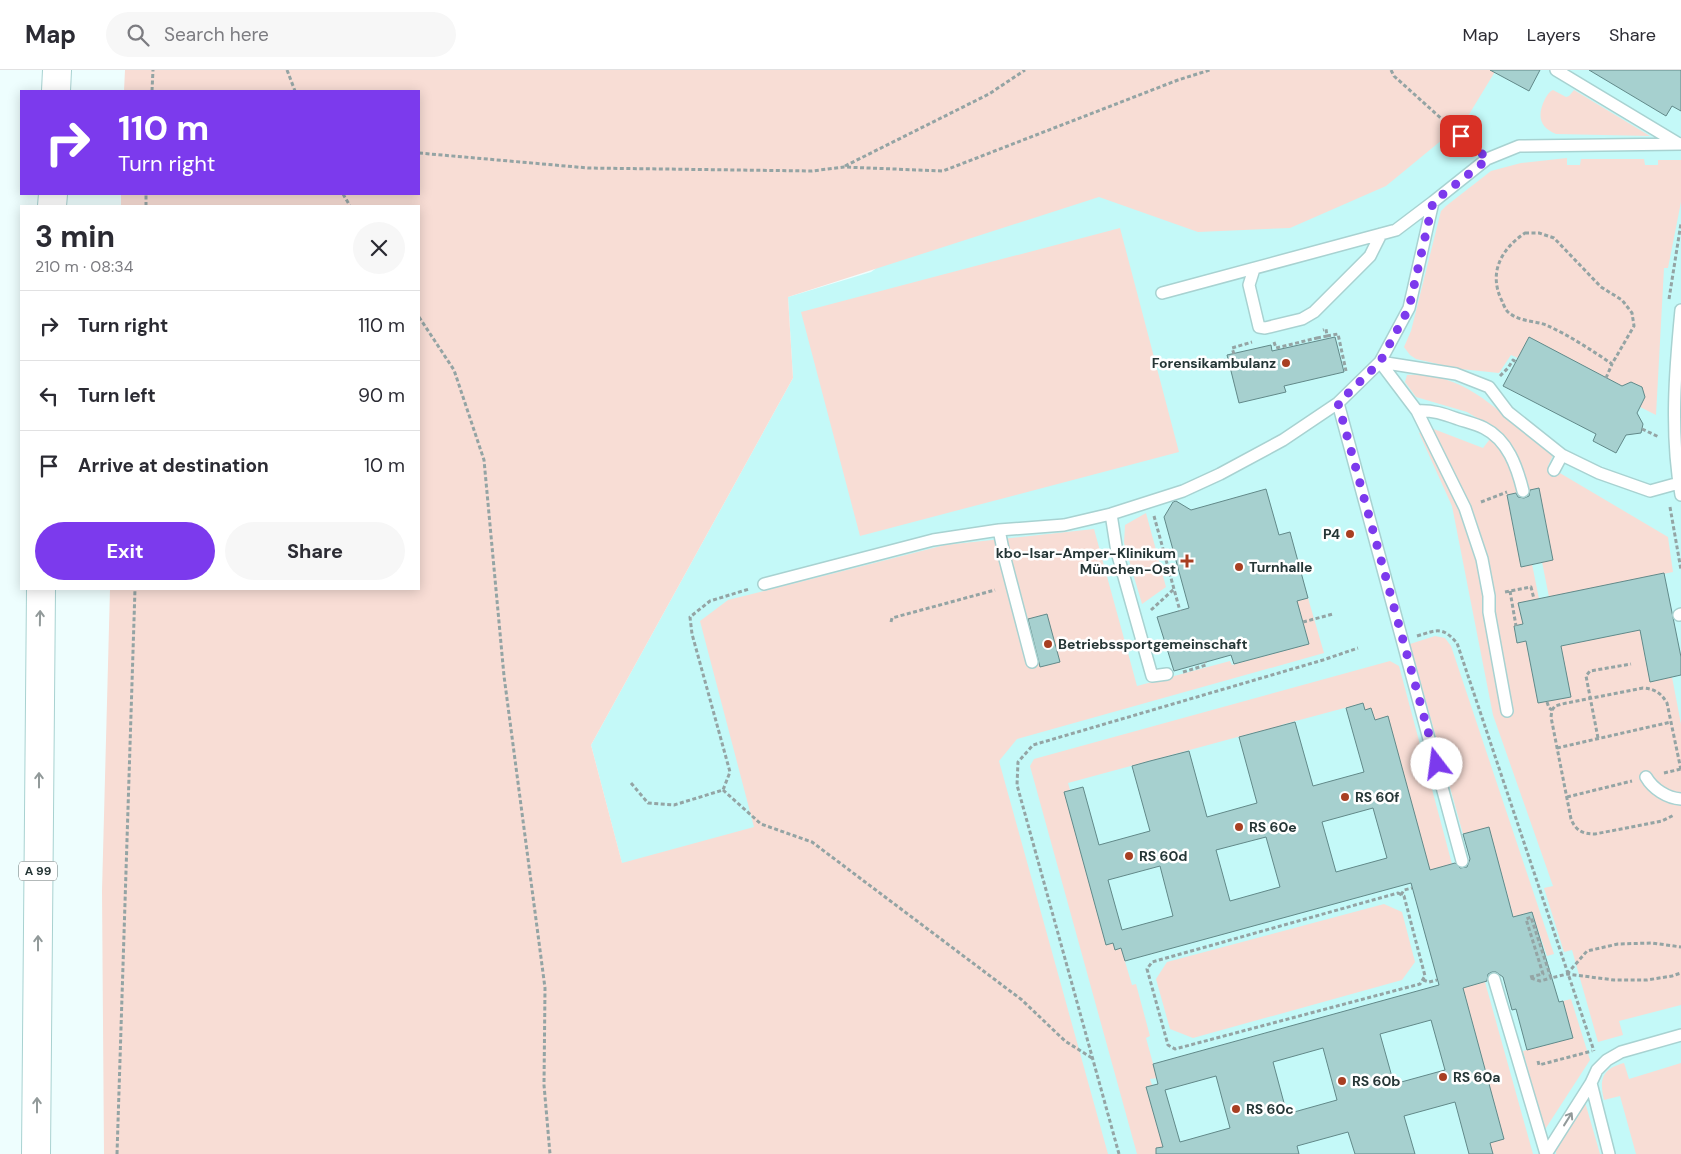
<!DOCTYPE html>
<html lang="en">
<head>
<meta charset="utf-8">
<style>
  :root { --surface:#fff; --page:#f7f7f7; --text:#2b2b33; --muted:#7c7c81; --line:#e1e1e2; --accent:#7c3aed }
  body { margin:0; font-family:"DM Sans",sans-serif; background:var(--page); color:var(--text); height:100vh; display:flex; flex-direction:column; font-size:19px; white-space:nowrap }
  * { box-sizing:border-box; margin:0 }
  p { font-size:16px; color:var(--muted) }
  .icon { flex:none; width:28px; height:28px; fill:none; stroke:currentColor; stroke-width:2; stroke-linecap:round; stroke-linejoin:round }
  .map { position:relative; flex:1; overflow:hidden }
  .drawer { position:absolute; left:20px; top:135px; width:400px; height:385px; display:flex; flex-direction:column; background:var(--surface); border-radius:0px; box-shadow:0 2px 12px #0003 }
  .drawer>* { flex:none }
  .top-card { position:absolute; left:20px; top:20px; width:400px; height:105px; border-radius:0px; box-shadow:0 2px 12px #0003; background:#7c3aed; color:#fff; overflow:hidden }
  .pin { position:absolute; display:grid; place-items:center; width:42px; height:42px; color:#fff; margin:-21px; border-radius:10px; box-shadow:0 2px 8px #0006 }
  .me { position:absolute; width:55px; margin:-28px; rotate:345deg; stroke-linejoin:round; filter:drop-shadow(0 0 4px #0008) }
  .turn { display:flex; align-items:center; gap:18px; height:105px; padding:0 15px; font-size:22px }
  .turn .icon { width:65px; height:65px; stroke-width:2.5 }
  .turn b { display:block; font-size:35px; line-height:42px }
  .round { display:grid; place-items:center; flex:none; width:52px; height:52px; border-radius:26px; background:var(--page) }
  .overview { display:flex; align-items:center; justify-content:space-between; height:85px; padding:0 15px }
  h1 { font-size:30px; font-weight:700; line-height:38px }
  .primary-button { display:flex; gap:10px; margin-top:auto; padding:10px 15px }
  .primary-button a { flex:1; height:58px; border-radius:30px; background:var(--accent); color:#fff; font-size:20px; font-weight:700; line-height:58px; text-align:center }
  .primary-button a+a { background:var(--page); color:var(--text) }
  ul { padding:0; list-style:none }
  li { display:flex; align-items:center; gap:15px; height:70px; padding:0 15px; border-top:1px solid var(--line) }
  li div { flex:1 }
  li b { display:block; font-size:19px }
  li em { font-style:normal }
  header { display:flex; align-items:center; gap:30px; box-sizing:border-box; height:70px; padding:0 25px; background:var(--surface); border-bottom:1px solid var(--line) }
  header strong { font-size:24px }
  nav { display:flex; gap:28px; margin-inline-start:auto; font-size:18px }
  .search { width:350px; height:45px; background:var(--page); display:flex; align-items:center; gap:12px; box-sizing:border-box; padding:0 18px; border-radius:28px; color:var(--muted); font-size:19px }
  .map>svg:first-child { display:block }
  .built { fill:#c4f9f8 }
  .green { fill:#f8ddd5 }
  .building { fill:#a6d0cf; stroke:#628989; fill-rule:evenodd }
  .lines { fill:none; stroke-linecap:round; stroke-linejoin:round }
  .lane-casing { stroke:#a8d2d1; stroke-width:14 }
  .highway-casing { stroke:#a8d2d1; stroke-width:30 }
  .path { stroke:#94a4a4; stroke-width:3; stroke-dasharray:4 2.5; stroke-linecap:butt }
  .lane { stroke:#fff; stroke-width:11 }
  .highway { stroke:#fff; stroke-width:28 }
  .oneway { stroke:#929a9a }
  .route { stroke:#7c3aed; stroke-width:9; stroke-dasharray:0 16.2 }
  .poi-dot { fill:#a83f22; stroke:#fff; stroke-width:2 }
  .labels { text-anchor:middle; stroke-width:5; stroke-linejoin:round; paint-order:stroke }
  .shield { fill:#fff; stroke:#667272; stroke-width:1 }
  .shield-label { font-size:12px; font-weight:bold; fill:#253636 }
  .poi-label { font-size:14px; font-weight:bold; fill:#253636; stroke:#fff; text-anchor:start }
</style>
</head>
<body>
<header>
<strong>Map</strong>
<div class="search"><svg class="icon" aria-label="search" viewBox="0 0 24 24"><circle cx="10" cy="10" r="6"/><path d="M15 15l6 6"/></svg>Search here</div>
<nav><a>Map</a><a>Layers</a><a>Share</a></nav>
</header>
<div class="map">
<svg width="1681" height="1084" viewBox="0 0 1681 1084">
  <rect width="100%" height="100%" fill="#eefefe"/>
  <path class="built" d="M 1153,0 L 1681,0 L 1681,1084 L 724,1084 L 653,912 L 591,675 L 793,308 L 788,227 L 871,202 Z"/>
  <path class="green" d="M 125,0 L 1496,0 L 1465,51 L 1386,116 L 1290,158 L 1198,162 L 1099,127 L 788,227 L 793,308 L 591,675 L 622,793 L 754,757 L 700,551 L 728,530 L 945,475 L 1094,459 L 1137,616 L 1230,591 L 1232,595 L 1309,574 L 1297,531 L 1308,528 L 1324,583 L 1017,669 L 999,691 L 1108,1084 L 104,1084 L 102,821 L 110,519 L 419,519 L 419,136 L 121,136 L 121,124 L 419,124 L 419,21 L 124,21 Z
    M 1553,20 L 1566,27 L 1569,26 L 1574,20 L 1650,66 L 1556,64 C 1539,57 1537,45 1545,29 C 1548,24 1549,22 1553,20 Z
    M 1567,88 L 1567,95 L 1580,95 L 1581,89 L 1644,89 L 1645,95 L 1658,95 L 1658,90 L 1681,90 L 1681,132 L 1668,198 L 1664,198 L 1656,345 L 1640,337 L 1645,327 L 1642,317 L 1631,312 L 1622,316 L 1529,267 L 1518,288 L 1511,285 L 1499,303 L 1460,299 L 1416,289 L 1410,285 L 1404,277 L 1411,261 L 1441,141 L 1446,136 L 1491,101 L 1521,93 Z
    M 1120,158 L 1179,382 L 860,466 L 801,242 Z
    M 1407,305 C 1472,301 1504,351 1553,385 L 1548,396 L 1668,467 L 1673,502 L 1549,527 L 1542,492 L 1538,418 L 1507,425 L 1521,496 L 1532,494 L 1539,529 L 1518,533 L 1523,554 L 1514,557 L 1517,572 L 1526,571 L 1538,633 L 1571,627 L 1561,576 L 1640,560 L 1650,612 L 1672,607 L 1681,654 L 1681,935 L 1619,951 L 1623,965 L 1598,972 L 1572,880 L 1564,882 L 1544,818 L 1553,816 L 1493,645 L 1452,436 L 1419,363 L 1431,358 L 1483,378 L 1497,360 L 1467,342 L 1416,327 L 1405,312 Z
    M 1146,443 L 1166,517 L 1142,534 L 1124,473 L 1125,455 Z
    M 1435,566 L 1445,568 L 1451,576 L 1554,884 L 1547,886 L 1533,845 L 1530,842 L 1524,844 L 1523,847 L 1525,888 L 1489,758 L 1463,764 L 1410,574 Z
    M 1390,591 L 1399,596 L 1452,794 L 1430,800 L 1371,639 L 1365,640 L 1363,633 L 1281,655 L 1283,662 L 1256,662 L 1068,713 L 1070,720 L 1064,722 L 1106,875 L 1113,873 L 1115,880 L 1121,878 L 1132,915 L 1136,914 L 1150,966 L 1146,968 L 1157,1008 L 1150,1009 L 1152,1015 L 1146,1017 L 1165,1084 L 1137,1084 L 1030,696 L 1034,689 Z
    M 1384,834 L 1402,842 L 1415,892 L 1402,910 L 1193,968 L 1170,959 L 1156,909 L 1167,892 Z
    M 1485,912 L 1533,1084 L 1493,1084 L 1490,1073 L 1504,1069 L 1463,918 Z
    M 1571,929 L 1590,990 L 1544,1061 L 1523,981 L 1573,968 L 1563,931 Z
    M 1624,993 L 1629,1009 L 1681,993 L 1681,1084 L 1636,1084 L 1620,1026 L 1604,1030 C 1599,1009 1602,999 1624,993 Z
    M 1585,1032 L 1600,1084 L 1556,1084 L 1556,1081 Z"/>
  <path class="building" d="M 1490,0 L 1540,0 L 1529,21 Z
    M 1589,0 L 1681,0 L 1681,41 L 1672,36 L 1666,46 Z
    M 1335,267 L 1344,302 L 1284,316 L 1286,322 L 1239,333 L 1227,285 L 1271,275 L 1272,281 Z
    M 1529,267 L 1622,316 L 1631,312 L 1642,317 L 1645,327 L 1637,343 L 1643,354 L 1641,363 L 1626,365 L 1616,383 L 1593,371 L 1596,364 L 1503,316 Z
    M 1539,418 L 1553,490 L 1521,497 L 1507,425 L 1516,423 L 1518,427 L 1524,428 L 1529,426 L 1530,420 Z
    M 1266,419 L 1279,465 L 1290,462 L 1308,528 L 1297,531 L 1309,574 L 1234,594 L 1231,585 L 1174,601 L 1157,547 L 1189,538 L 1164,447 L 1173,432 L 1176,431 L 1191,440 Z
    M 1664,503 L 1681,587 L 1681,605 L 1650,612 L 1640,560 L 1561,576 L 1571,627 L 1538,633 L 1526,571 L 1517,573 L 1514,556 L 1523,554 L 1518,533 Z
    M 1047,544 L 1060,592 L 1040,597 L 1028,549 Z
    M 1363,633 L 1365,640 L 1371,638 L 1375,650 L 1388,646 L 1430,800 L 1455,793 L 1460,798 L 1467,797 L 1470,789 L 1463,764 L 1489,757 L 1513,847 L 1532,842 L 1559,932 L 1563,931 L 1573,968 L 1527,980 L 1516,939 L 1512,940 L 1503,907 L 1496,902 L 1492,902 L 1488,904 L 1487,911 L 1463,918 L 1504,1069 L 1490,1073 L 1493,1084 L 1469,1084 L 1455,1032 L 1404,1046 L 1415,1084 L 1355,1084 L 1348,1062 L 1297,1076 L 1299,1084 L 1156,1084 L 1156,1078 L 1163,1077 L 1146,1017 L 1158,1014 L 1153,994 L 1439,915 L 1411,813 L 1125,891 L 1121,878 L 1115,880 L 1113,873 L 1106,875 L 1064,722 L 1083,717 L 1099,775 L 1150,761 L 1132,696 L 1150,691 L 1189,681 L 1207,747 L 1257,733 L 1239,667 L 1295,652 L 1313,716 L 1364,702 L 1346,638 ZM 1373,738 L 1387,788 L 1336,802 L 1322,752 ZM 1266,767 L 1280,817 L 1230,831 L 1216,780 ZM 1160,796 L 1173,846 L 1122,860 L 1108,810 ZM 1431,950 L 1445,1000 L 1394,1014 L 1380,964 ZM 1323,978 L 1337,1030 L 1287,1044 L 1273,992 ZM 1216,1006 L 1230,1058 L 1180,1072 L 1165,1020 Z"/>
  <g class="lines">
    <g class="lane-casing">
      <path id="lane" d="M 1556,0 L 1679,74
        M 1254,199 L 1249,215 L 1259,257 L 1265,258 L 1302,249 L 1314,242 L 1370,186 L 1381,164
        M 1162,223 L 1396,160 L 1433,132
        M 1681,240 C 1675,301 1670,364 1681,425
        M 1380,292 L 1417,341 L 1465,438 L 1482,489 L 1489,526 L 1489,542 L 1507,641
        M 1380,292 L 1456,304 L 1489,317 L 1508,342 L 1562,385 L 1599,403 L 1650,421 L 1679,413
        M 1338,333 L 1462,791
        M 1417,341 C 1433,340 1444,344 1458,349 C 1467,352 1476,354 1484,358 C 1508,370 1517,397 1523,421
        M 1554,400 L 1562,385
        M 1111,444 L 1117,482 L 1152,606 L 1167,604
        M 999,460 L 1005,489 L 1032,592
        M 764,514 L 933,470 L 999,460 L 1064,455 L 1111,444 L 1183,421 L 1220,404 L 1283,370 L 1338,333 L 1380,292 L 1409,238 L 1433,132 L 1487,89 L 1519,76 L 1681,74
        M 1679,545 L 1681,544
        M 1646,707 C 1653,719 1667,728 1681,729
        M 1494,909 L 1546,1084
        M 1591,1013 L 1609,1084
        M 1546,1084 L 1591,1013 L 1597,1000 L 1607,990 L 1621,982 L 1681,965"/>
    </g>
    <g class="highway-casing">
      <path id="highway" d="M 56,21 L 57,0
        M 52,136 L 53,124
        M 36,1084 L 41,519"/>
    </g>
    <path class="path" d="M 287,0 L 295,21
      M 1391,0 L 1394,6 L 1474,78
      M 152,21 L 153,0
      M 419,83 L 588,98 L 812,101 L 844,97 L 943,101 L 1178,10 L 1210,0
      M 845,96 L 989,24 L 1025,0
      M 343,124 L 350,136
      M 146,136 L 146,124
      M 1525,163 L 1539,163 L 1554,168 L 1601,217 L 1622,230 L 1632,243 L 1634,256 L 1612,294 C 1593,281 1567,264 1546,255 C 1533,250 1518,252 1507,241 C 1505,238 1503,234 1502,231 C 1488,203 1501,179 1525,163 Z
      M 1669,229 L 1681,153
      M 419,247 L 454,300 L 484,390 L 504,606 L 545,918 L 544,1015 L 550,1084
      M 1327,266 L 1338,264 L 1346,301
      M 1317,268 L 1327,266 L 1326,259 L 1323,260
      M 1274,272 L 1276,278 L 1317,268 L 1317,271
      M 1234,284 L 1232,278 L 1252,272
      M 1500,306 L 1508,298 L 1513,290 L 1516,292
      M 1606,308 L 1612,294
      M 1642,359 L 1659,367
      M 1481,432 L 1507,422
      M 1670,437 L 1681,500
      M 1154,446 L 1180,541
      M 1510,521 L 1516,556
      M 1505,522 L 1531,517 L 1534,529
      M 1151,540 L 1174,519
      M 891,552 L 892,548 L 995,520
      M 1303,552 L 1333,544
      M 1417,566 C 1437,560 1442,556 1457,573 L 1594,981
      M 1183,602 L 1206,595 L 1205,592
      M 1547,632 L 1549,638 L 1552,640 L 1551,647 L 1571,749 C 1576,761 1583,764 1595,764 L 1662,751 L 1674,745
      M 1552,640 L 1555,636 L 1562,634 L 1643,618 C 1655,619 1661,623 1667,633 L 1681,700
      M 1598,668 L 1586,606 L 1590,601 L 1631,594
      M 1557,678 L 1671,652
      M 1664,703 L 1681,699
      M 631,713 L 648,733 L 674,735 L 723,720 L 730,702 L 692,564 L 690,547 L 710,531 L 749,519
      M 723,720 L 761,754 L 812,772 L 1022,930 L 1065,971 L 1092,988
      M 1567,727 L 1632,711
      M 1398,823 L 1404,826 L 1425,906 L 1420,914 L 1175,979 L 1168,975 L 1147,899 L 1152,892 Z
      M 1401,825 L 1404,820 L 1412,818
      M 1567,904 L 1587,881 L 1618,874 L 1652,873 L 1681,877
      M 1530,907 L 1543,904 L 1526,849 L 1531,847 L 1551,908 L 1567,904 L 1614,910 L 1647,910 L 1672,906 L 1681,903
      M 1531,908 L 1540,911 L 1551,908
      M 1423,910 L 1429,912 L 1437,910
      M 1538,991 L 1539,995 L 1592,981
      M 117,1084 L 135,519
      M 1119,1084 L 1017,715 L 1018,692 L 1033,675 L 1323,590 L 1358,578"/>
    <use href="#lane" class="lane"/>
    <use href="#highway" class="highway"/>
  </g>
  <defs><path id="oneway-shaft" d="M-6 0H5M1.5-3L5.5 0L1.5 3" fill="none" stroke-width="1.6" stroke-linecap="round" stroke-linejoin="round" transform="scale(1.25)"/></defs>
  <g class="oneway">
    <use href="#oneway-shaft" transform="translate(40 548) rotate(-89)"/>
    <use href="#oneway-shaft" transform="translate(39 710) rotate(-90)"/>
    <use href="#oneway-shaft" transform="translate(38 873) rotate(-90)"/>
    <use href="#oneway-shaft" transform="translate(37 1035) rotate(-90)"/>
    <use href="#oneway-shaft" transform="translate(1568 1049) rotate(-58)"/>
  </g>
  <g class="lines">
    <path class="route" d="M 1437,694 L 1338,333 L 1380,292 L 1409,238 L 1433,132 L 1488,89 L 1461,66"/>
  </g>
  <g class="poi-dot">
    <circle cx="1286" cy="293" r="5"/>
    <circle cx="1350" cy="464" r="5"/>
    <path d="M1184.5 483.5h5v5h5v5h-5v5h-5v-5h-5v-5h5z"/>
    <circle cx="1239" cy="497" r="5"/>
    <circle cx="1048" cy="574" r="5"/>
    <circle cx="1345" cy="727" r="5"/>
    <circle cx="1239" cy="757" r="5"/>
    <circle cx="1129" cy="786" r="5"/>
    <circle cx="1443" cy="1007" r="5"/>
    <circle cx="1342" cy="1011" r="5"/>
    <circle cx="1236" cy="1039" r="5"/>
  </g>
  <g class="labels">
    <rect class="shield" x="19" y="791.5" width="38" height="19" rx="4"/>
    <g class="shield-label">
      <text x="38" y="805">A 99</text>
    </g>
    <g class="poi-label">
      <text x="1276" y="298" text-anchor="end">Forensikambulanz</text>
      <text x="1340" y="469" text-anchor="end">P4</text>
      <text x="1176" y="488" text-anchor="end">kbo-Isar-Amper-Klinikum<tspan x="1176" dy="16">München-Ost</tspan></text>
      <text x="1249" y="502">Turnhalle</text>
      <text x="1058" y="579">Betriebssportgemeinschaft</text>
      <text x="1355" y="732">RS 60f</text>
      <text x="1249" y="762">RS 60e</text>
      <text x="1139" y="791">RS 60d</text>
      <text x="1453" y="1012">RS 60a</text>
      <text x="1352" y="1016">RS 60b</text>
      <text x="1246" y="1044">RS 60c</text>
    </g>
  </g>
</svg>
<div class="pin" style="left:1461px;top:66px;background:#d93025"><svg class="icon" aria-label="arrive" viewBox="0 0 24 24"><path d="M6 21V4h12l-3 4 3 4H6"/></svg></div>
<svg class="me" style="left:1437px;top:694px" viewBox="-20 -20 40 40"><circle r="19" fill="#fff"/><path d="M0-13L10 11 0 6-10 11z" fill="#7c3aed"/></svg>
<div class="top-card">
<div class="turn"><svg class="icon" aria-label="right" viewBox="0 0 24 24"><path d="M7 20v-9h11M14 6l5 5-5 5"/></svg><div><b>110 m</b>Turn right</div></div>
</div>
<section class="drawer">
<div class="overview"><div><h1>3 min</h1><p>210 m · 08:34</p></div><a class="round"><svg class="icon" aria-label="close" viewBox="0 0 24 24"><path d="M6 6l12 12M18 6L6 18"/></svg></a></div>
<ul>
<li><svg class="icon" aria-label="right" viewBox="0 0 24 24"><path d="M7 20v-9h11M14 6l5 5-5 5"/></svg><div><b>Turn right</b></div><em>110 m</em></li>
<li><svg class="icon" aria-label="left" viewBox="0 0 24 24"><path d="M17 20v-9H6M10 6l-5 5 5 5"/></svg><div><b>Turn left</b></div><em>90 m</em></li>
<li><svg class="icon" aria-label="arrive" viewBox="0 0 24 24"><path d="M6 21V4h12l-3 4 3 4H6"/></svg><div><b>Arrive at destination</b></div><em>10 m</em></li>
</ul>
<div class="primary-button"><a>Exit</a><a>Share</a></div>
</section>
</div>
</body>
</html>
